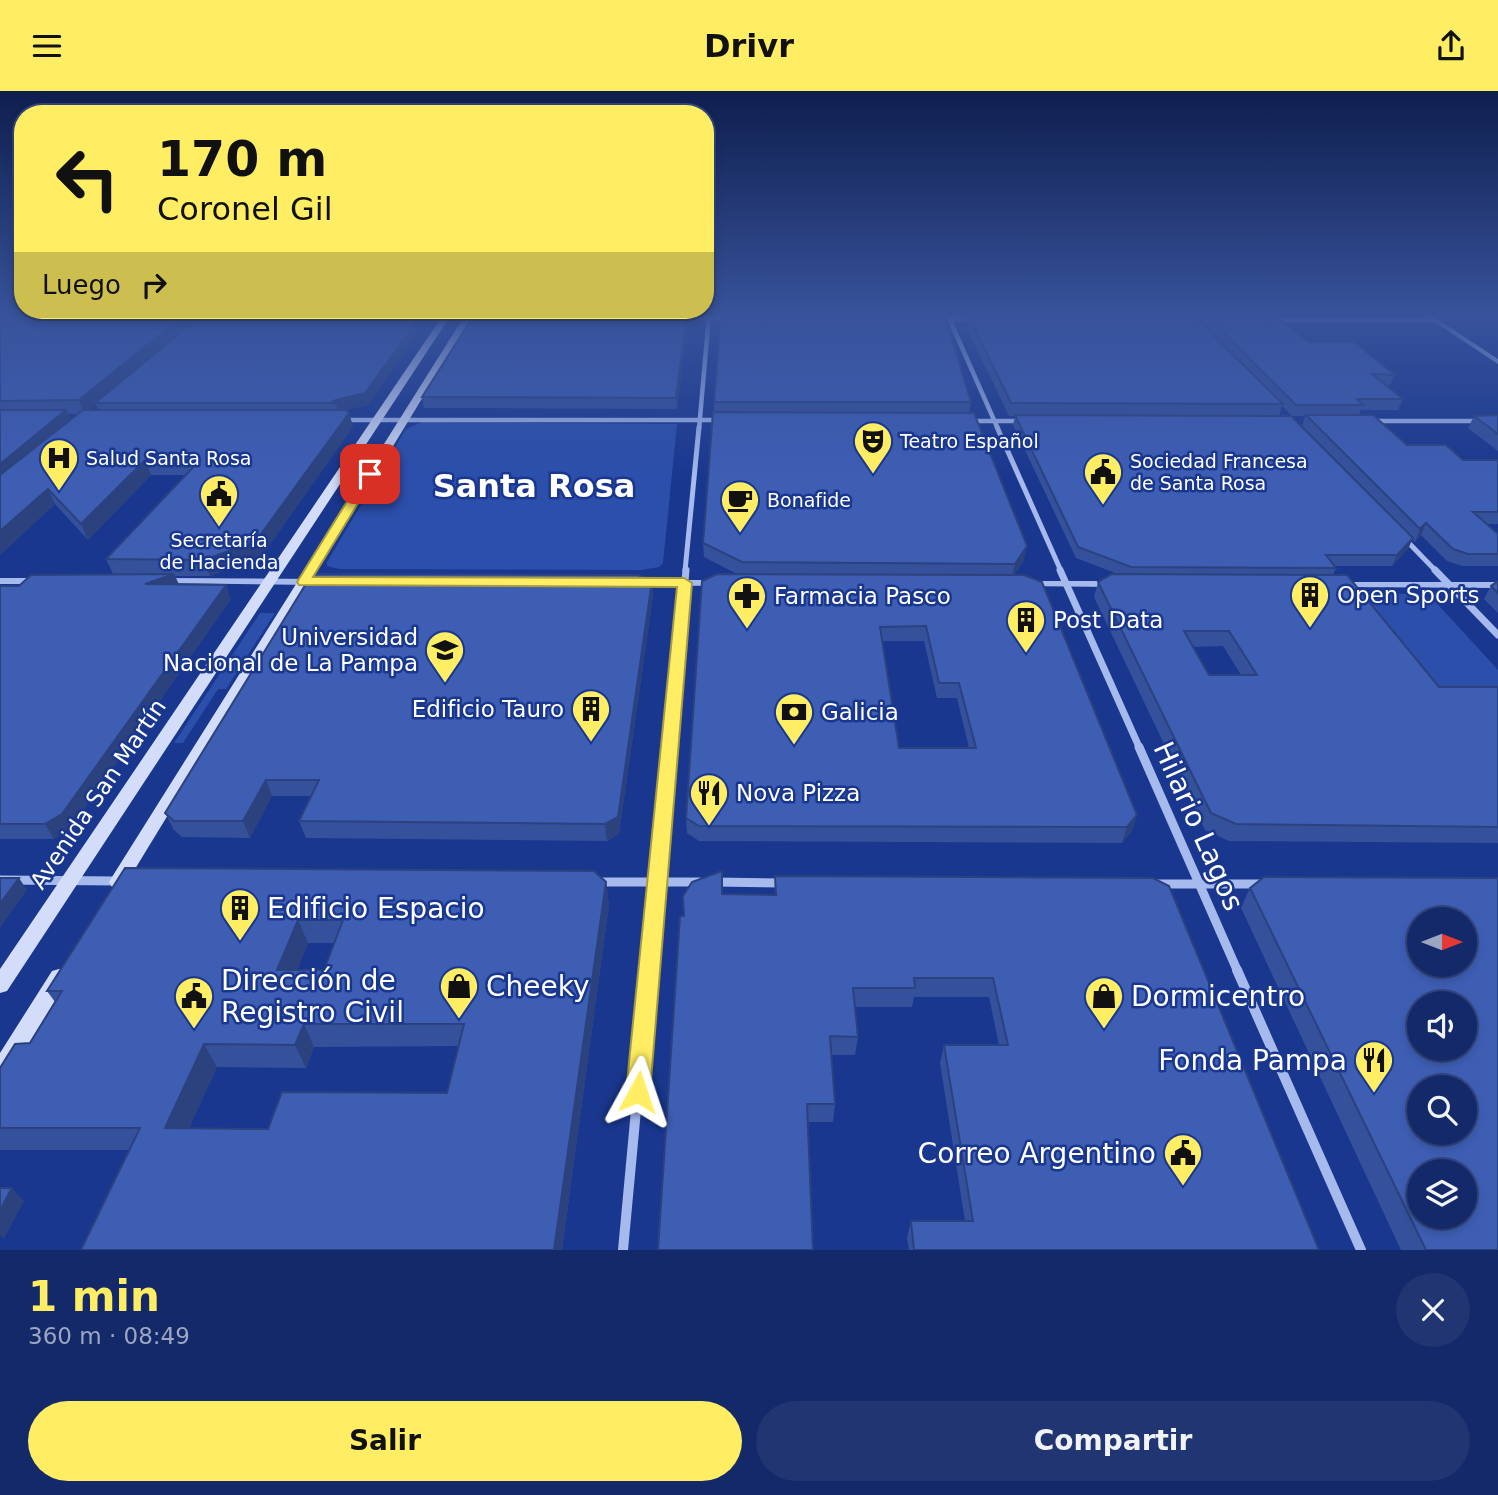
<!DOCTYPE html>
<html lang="es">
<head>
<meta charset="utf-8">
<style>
  :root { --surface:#13296a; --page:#203572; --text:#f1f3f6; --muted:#9da6c1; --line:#32457e; --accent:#ffee63 }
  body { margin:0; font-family:"DejaVu Sans",sans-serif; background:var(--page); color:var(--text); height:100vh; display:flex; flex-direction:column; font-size:26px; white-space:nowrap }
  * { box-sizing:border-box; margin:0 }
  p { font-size:23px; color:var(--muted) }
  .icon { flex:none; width:38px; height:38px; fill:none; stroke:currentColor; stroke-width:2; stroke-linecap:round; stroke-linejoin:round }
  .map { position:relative; height:1159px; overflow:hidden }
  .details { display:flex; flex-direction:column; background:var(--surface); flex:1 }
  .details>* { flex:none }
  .top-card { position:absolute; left:14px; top:14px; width:700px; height:214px; border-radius:28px; box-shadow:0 4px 10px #0003,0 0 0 2px var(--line); background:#ffee63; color:#111; overflow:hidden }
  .needle { width:46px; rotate:90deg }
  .fabs { position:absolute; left:1407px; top:816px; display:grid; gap:14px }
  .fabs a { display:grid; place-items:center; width:70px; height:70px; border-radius:50%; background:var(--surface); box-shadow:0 4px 10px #0003,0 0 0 2px var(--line); font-size:35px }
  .pin { position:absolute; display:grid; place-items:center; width:60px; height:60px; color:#fff; margin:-30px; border-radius:14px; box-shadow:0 4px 10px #0006 }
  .me { position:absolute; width:77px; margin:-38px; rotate:5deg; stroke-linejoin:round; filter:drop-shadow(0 0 5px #0008) }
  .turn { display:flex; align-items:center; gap:24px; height:147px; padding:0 28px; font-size:32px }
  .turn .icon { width:91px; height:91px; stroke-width:2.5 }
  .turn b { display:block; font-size:49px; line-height:60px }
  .then { display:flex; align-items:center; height:66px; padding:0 28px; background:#0003; gap:14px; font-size:26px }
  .round { display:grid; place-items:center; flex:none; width:74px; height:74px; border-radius:37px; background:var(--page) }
  .summary { display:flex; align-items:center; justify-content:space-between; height:119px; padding:0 28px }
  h1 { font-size:42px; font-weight:700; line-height:52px; color:var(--accent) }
  .action { display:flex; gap:14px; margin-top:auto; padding:14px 28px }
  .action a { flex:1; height:80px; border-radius:42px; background:var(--accent); color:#111; font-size:28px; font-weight:700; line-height:80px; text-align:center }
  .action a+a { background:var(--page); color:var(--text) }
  header { display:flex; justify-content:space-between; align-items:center; height:91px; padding:0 28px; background:var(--accent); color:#111; font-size:32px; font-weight:700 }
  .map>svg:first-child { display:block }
  .green { fill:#2c4fac }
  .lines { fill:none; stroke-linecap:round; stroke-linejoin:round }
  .minor-far4 { stroke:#a6baee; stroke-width:4.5 }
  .minor-far3 { stroke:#a6baee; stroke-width:5 }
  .minor-far2 { stroke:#a6baee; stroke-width:7 }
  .minor-far1 { stroke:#a6baee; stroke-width:9 }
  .minor { stroke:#a6baee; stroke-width:10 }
  .tertiary { fill:#a6baee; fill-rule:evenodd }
  .secondary { fill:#d3ddfa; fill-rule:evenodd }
  .wall { fill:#35519b; fill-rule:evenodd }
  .shaded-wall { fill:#2b427e }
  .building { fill:#3e5eb4; stroke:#2b427e; stroke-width:2; fill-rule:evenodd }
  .route { fill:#ffee63; stroke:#a69b40; stroke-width:2 }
  .labels { text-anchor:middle; stroke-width:5; stroke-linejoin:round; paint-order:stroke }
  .far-poi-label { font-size:19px; fill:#fff; stroke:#19378e; text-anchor:start }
  .poi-label { font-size:23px; fill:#fff; stroke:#19378e; text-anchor:start }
  .street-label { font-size:23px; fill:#fff; stroke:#19378e }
  .near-street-label { font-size:28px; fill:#fff; stroke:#19378e }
  .near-poi-label { font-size:28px; fill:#fff; stroke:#19378e; text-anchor:start }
  .far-town-label { font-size:32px; font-weight:bold; fill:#fff; stroke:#19378e }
</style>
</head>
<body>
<header><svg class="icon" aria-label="menu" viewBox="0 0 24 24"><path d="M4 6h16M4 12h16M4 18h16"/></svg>Drivr<svg class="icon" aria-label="share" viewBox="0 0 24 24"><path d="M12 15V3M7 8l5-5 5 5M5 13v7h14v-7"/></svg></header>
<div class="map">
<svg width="1498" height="1159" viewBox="0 0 1498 1159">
  <rect width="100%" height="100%" fill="#19378e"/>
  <path class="green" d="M 422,331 L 677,333 L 663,472 L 659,476 L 641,479 L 339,478 L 327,475 L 327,471 L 406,338 Z
    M 1343,502 L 1415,503 L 1433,508 L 1498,579 L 1498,612 L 1393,612 Z
    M 260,522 L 275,522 L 226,598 L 218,598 L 183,652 L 174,652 Z"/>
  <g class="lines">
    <path class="minor-far4" d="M 948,225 L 998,338
      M 417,227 L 472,227
      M 680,227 L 727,227
      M 939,228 L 972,228
      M 1275,229 L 1436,229
      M 344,329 L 720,329
      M 970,330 L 1021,330
      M 1373,330 L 1498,330
      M 699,338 L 709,224"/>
    <path class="minor-far3" d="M 997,336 L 1061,480
      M 1403,446 L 1436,480
      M 685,480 L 699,336"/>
    <path class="minor-far2" d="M 1060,479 L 1140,658
      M 1435,479 L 1498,544
      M 669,658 L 686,479"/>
    <path class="minor-far1" d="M 1139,656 L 1238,881
      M 0,789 L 118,790
      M 599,791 L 699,791
      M 715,791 L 783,792
      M 1156,793 L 1263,793
      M 649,881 L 669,656"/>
    <path class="minor" d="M 1237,879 L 1361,1159
      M 623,1159 L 649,879"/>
    <path class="tertiary" d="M 1424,224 L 1431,224 L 1498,268 L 1498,273 Z
      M 0,487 L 38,487 L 43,490 L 38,493 L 0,493 Z
      M 161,487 L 315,488 L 320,491 L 315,494 L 157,492 L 156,490 Z
      M 637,489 L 717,489 L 722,492 L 717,495 L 633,494 L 632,492 Z
      M 1026,490 L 1113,490 L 1118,493 L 1113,496 L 1022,495 L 1021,493 Z
      M 1341,491 L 1498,491 L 1498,497 L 1337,496 L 1336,494 Z"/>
    <path class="secondary" d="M 443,224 L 451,224 L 7,900 L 0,902 L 0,878 Z
      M 465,224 L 473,224 L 124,796 L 118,798 L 112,796 L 109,791 L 112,786 Z
      M 59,878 L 66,880 L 69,886 L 66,892 L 7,988 L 0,991 L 0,962 L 52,880 Z"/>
  </g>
  <path class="wall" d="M 0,224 L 193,224 L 195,230 L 202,224 L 425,224 L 426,231 L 368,314 L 346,319 L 349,322 L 353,336 L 261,466 L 210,485 L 175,485 L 179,494 L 231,508 L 70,738 L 54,748 L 0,748 L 0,495 L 19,495 L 113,483 L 106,468 L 186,384 L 151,384 L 88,449 L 55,413 L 0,464 ZM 96,314 L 98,319 L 90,319 ZM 68,323 L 77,323 L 71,328 Z
    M 967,224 L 1193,224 L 1203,233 L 1205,224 L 1309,251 L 1395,284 L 1390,294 L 1386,294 L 1403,308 L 1398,319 L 1361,319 L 1359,324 L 1407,354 L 1463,369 L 1498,369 L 1498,433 L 1487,433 L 1498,443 L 1498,475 L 1462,475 L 1447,470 L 1421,444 L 1415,451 L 1412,448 L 1408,458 L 1392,475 L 1335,475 L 1336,477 L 1333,484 L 1439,596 L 1498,596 L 1498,752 L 1229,750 L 1205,739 L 1094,506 L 1098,491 L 1118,483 L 1076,467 L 1013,334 L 1015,325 L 1009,325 L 965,233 ZM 1282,315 L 1292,325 L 1305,325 L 1302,335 L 1360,395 L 1279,325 ZM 1223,555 L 1241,584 L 1209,584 L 1193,556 Z
    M 688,232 L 677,318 L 424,317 L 422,306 Z
    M 714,311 L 971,311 L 969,322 L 1024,469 L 1014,484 L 1137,724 L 1132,740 L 1122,752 L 699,750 L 687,742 L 686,727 L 737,483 L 704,466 L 703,452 L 714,321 ZM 882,550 L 924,550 L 937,607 L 957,607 L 969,657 L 899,657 Z
    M 1498,324 L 1498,360 L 1468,337 L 1474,325 Z
    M 652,490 L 653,505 L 619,743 L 607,750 L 306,747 L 299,730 L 311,705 L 272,705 L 250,747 L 182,746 L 174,739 L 165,722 Z
    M 1498,490 L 1498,522 L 1484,508 L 1491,495 Z
    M 125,777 L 606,791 L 609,814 L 562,1159 L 129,1059 L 0,1059 L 0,977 L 30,952 L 55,911 L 47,900 ZM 308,852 L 335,852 L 324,879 L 297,879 ZM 459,955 L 447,1002 L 268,1038 L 189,1037 L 217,976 L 306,977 L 314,956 Z
    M 775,785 L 1153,787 L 1319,1159 L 909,1159 L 907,1147 L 911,1130 L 965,1130 L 940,972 L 944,954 L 999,954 L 989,906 L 914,906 L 912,916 L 855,916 L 858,946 L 855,964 L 831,964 L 835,1013 L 833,1031 L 808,1031 L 684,825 L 723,803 L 775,804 Z
    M 1250,797 L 1498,1159 L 1401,1159 L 1241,817 Z"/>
  <path class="shaded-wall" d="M 184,224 L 193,224 L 195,230 L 95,312 L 96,314 L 85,323 L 79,309 Z
    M 422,224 L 425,224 L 426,231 L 368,314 L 338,321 L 336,312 L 333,310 Z
    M 687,224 L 688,232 L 677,318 L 676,307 Z
    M 66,319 L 73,333 L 0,394 L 0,373 Z
    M 349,322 L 353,336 L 261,466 L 210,485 L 204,469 Z
    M 145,369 L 151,384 L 88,449 L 81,433 Z
    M 48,398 L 55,413 L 0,464 L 0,440 Z
    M 1426,432 L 1421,444 L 1415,451 L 1420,438 Z
    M 1413,447 L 1408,458 L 1392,475 L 1397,464 Z
    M 1027,455 L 1024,469 L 1012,487 L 1015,473 Z
    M 174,483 L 180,496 L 145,493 Z
    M 652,490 L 653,505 L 619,743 L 607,750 L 605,733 Z
    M 226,494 L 231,508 L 70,738 L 54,748 L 45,733 Z
    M 266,689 L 272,705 L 250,747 L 243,730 Z
    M 1137,724 L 1132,740 L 1122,752 L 1127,736 Z
    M 19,787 L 27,799 L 0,837 L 0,813 Z
    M 606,791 L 609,814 L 562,1159 L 554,1159 Z
    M 298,829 L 308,852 L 288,902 L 277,879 Z
    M 304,933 L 314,956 L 306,977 L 295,954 Z
    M 204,953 L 217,976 L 179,1059 L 165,1037 Z
    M 12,1097 L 24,1110 L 4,1148 L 0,1144 L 0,1119 Z"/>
  <path class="building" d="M 0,224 L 184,224 L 79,309 L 0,310 Z
    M 202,224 L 422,224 L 365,302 L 333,310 L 336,312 L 95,312 Z
    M 474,224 L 687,224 L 676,307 L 422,306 Z
    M 721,224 L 945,224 L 971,311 L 714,311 Z
    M 968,224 L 1193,224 L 1283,313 L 1011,312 Z
    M 1206,224 L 1275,224 L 1309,251 L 1354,251 L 1395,284 L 1372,283 L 1403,308 L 1357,308 L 1363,314 L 1296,314 Z
    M 0,319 L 66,319 L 0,373 Z
    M 83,319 L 346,319 L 349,322 L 256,450 L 204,469 L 106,468 L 200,369 L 145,369 L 81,433 L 48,398 L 0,440 L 0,384 Z
    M 713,321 L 974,322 L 1027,455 L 1015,473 L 742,471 L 703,452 Z
    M 1015,324 L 1291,325 L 1413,447 L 1397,464 L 1326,464 L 1336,477 L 1131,476 L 1078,456 Z
    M 1306,324 L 1373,324 L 1407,354 L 1446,354 L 1463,369 L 1498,369 L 1498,421 L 1473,421 L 1498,443 L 1498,463 L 1468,463 L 1453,458 L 1426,432 L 1420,438 Z
    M 1498,324 L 1498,343 L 1474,325 Z
    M 174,483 L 145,493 L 226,494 L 62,723 L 45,733 L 0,733 L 0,495 L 19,495 L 31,484 Z
    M 312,483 L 638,484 L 652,490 L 618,726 L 605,733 L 299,730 L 319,689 L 266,689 L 243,730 L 174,730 L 165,722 Z
    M 717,483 L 1024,484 L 1042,491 L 1137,724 L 1127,736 L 699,735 L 686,727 L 702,490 ZM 926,535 L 939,592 L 959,592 L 976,657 L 899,657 L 880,536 Z
    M 1112,483 L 1347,484 L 1439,596 L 1498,596 L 1498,736 L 1236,733 L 1211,722 L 1098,491 ZM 1184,540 L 1229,540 L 1257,584 L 1209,584 Z
    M 1498,490 L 1498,502 L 1491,495 Z
    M 125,777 L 594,780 L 606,791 L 554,1159 L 81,1159 L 140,1037 L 0,1037 L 0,977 L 15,953 L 30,952 L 62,900 L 47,900 ZM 298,829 L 343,829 L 324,879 L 277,879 ZM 304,933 L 464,933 L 447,1002 L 282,1001 L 268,1038 L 165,1037 L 204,953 L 295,954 Z
    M 722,780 L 722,803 L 776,804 L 775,785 L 1153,787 L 1169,795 L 1319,1159 L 914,1159 L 911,1130 L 973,1130 L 944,954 L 1008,954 L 993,887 L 914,887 L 915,897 L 853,897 L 858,946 L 830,945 L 835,1013 L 807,1013 L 813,1159 L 658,1159 L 680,825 L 684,825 L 683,805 L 692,791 Z
    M 1264,786 L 1498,787 L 1498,1159 L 1426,1159 L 1250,797 ZM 1419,828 L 1465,828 L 1465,873 L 1419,873 ZM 1419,912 L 1465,912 L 1465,957 L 1419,957 ZM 1419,996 L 1465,996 L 1465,1041 L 1419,1041 ZM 1419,1080 L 1465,1080 L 1465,1125 L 1419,1125 Z
    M 0,787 L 19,787 L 0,813 Z
    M 0,1097 L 12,1097 L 0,1119 Z"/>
  <linearGradient id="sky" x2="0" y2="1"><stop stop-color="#0e1e4e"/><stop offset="0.58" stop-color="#38539b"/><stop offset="1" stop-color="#38539b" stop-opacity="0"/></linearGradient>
  <rect width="1498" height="386" fill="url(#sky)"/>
  <path class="route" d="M 370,379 L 376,383 L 313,486 L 684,487 L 692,492 L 650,1001 L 646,1009 L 638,1013 L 629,1009 L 626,1001 L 677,496 L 299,494 L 297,491 L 364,383 Z"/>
  <defs>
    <g id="theatre-pin" transform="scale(2.0125)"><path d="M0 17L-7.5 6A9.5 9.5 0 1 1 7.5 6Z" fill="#ffee63" stroke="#19378e"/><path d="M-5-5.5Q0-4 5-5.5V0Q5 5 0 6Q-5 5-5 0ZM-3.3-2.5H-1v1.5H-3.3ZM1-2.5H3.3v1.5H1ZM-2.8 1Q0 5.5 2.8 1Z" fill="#111"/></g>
    <g id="hospital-pin" transform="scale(2.0125)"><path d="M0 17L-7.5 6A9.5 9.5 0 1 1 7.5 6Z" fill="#ffee63" stroke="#19378e"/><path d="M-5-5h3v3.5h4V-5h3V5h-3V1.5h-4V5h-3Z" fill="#111"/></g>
    <g id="civic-pin" transform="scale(2.0125)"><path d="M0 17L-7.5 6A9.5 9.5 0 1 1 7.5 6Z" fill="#ffee63" stroke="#19378e"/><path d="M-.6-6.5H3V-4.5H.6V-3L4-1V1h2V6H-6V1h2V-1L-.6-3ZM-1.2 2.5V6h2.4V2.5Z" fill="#111"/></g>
    <g id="cafe-pin" transform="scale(2.0125)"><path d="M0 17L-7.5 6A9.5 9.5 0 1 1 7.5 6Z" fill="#ffee63" stroke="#19378e"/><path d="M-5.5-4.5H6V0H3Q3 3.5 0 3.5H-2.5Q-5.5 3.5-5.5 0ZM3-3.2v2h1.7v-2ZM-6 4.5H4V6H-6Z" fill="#111"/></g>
    <g id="building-pin" transform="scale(2.0125)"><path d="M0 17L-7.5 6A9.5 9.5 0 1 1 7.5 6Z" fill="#ffee63" stroke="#19378e"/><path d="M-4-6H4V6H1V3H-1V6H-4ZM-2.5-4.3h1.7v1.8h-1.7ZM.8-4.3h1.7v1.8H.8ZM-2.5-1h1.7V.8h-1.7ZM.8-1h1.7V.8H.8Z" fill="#111"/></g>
    <g id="pharmacy-pin" transform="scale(2.0125)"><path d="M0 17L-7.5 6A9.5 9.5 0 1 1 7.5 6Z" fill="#ffee63" stroke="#19378e"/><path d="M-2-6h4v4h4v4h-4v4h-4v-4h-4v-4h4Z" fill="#111"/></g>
    <g id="university-pin" transform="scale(2.0125)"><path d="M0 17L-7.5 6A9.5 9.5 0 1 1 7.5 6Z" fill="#ffee63" stroke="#19378e"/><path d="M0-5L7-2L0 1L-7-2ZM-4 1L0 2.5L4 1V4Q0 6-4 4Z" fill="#111"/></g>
    <g id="bank-pin" transform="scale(2.0125)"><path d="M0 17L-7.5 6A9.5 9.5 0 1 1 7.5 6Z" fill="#ffee63" stroke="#19378e"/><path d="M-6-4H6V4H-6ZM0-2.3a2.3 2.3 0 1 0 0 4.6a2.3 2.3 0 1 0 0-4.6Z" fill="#111"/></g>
    <g id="restaurant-pin" transform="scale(2.0125)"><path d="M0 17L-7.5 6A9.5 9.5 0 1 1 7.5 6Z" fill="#ffee63" stroke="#19378e"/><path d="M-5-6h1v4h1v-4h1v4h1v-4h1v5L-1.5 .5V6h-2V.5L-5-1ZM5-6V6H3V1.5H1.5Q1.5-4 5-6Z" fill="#111"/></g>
    <g id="shop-pin" transform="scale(2.0125)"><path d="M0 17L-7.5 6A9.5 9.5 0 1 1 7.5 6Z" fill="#ffee63" stroke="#19378e"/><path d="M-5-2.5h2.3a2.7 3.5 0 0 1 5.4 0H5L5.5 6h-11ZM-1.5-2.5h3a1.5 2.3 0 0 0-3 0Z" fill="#111"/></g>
  </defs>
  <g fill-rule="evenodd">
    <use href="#theatre-pin" x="873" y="350"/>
    <use href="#hospital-pin" x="59" y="367"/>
    <use href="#civic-pin" x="1103" y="381"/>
    <use href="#civic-pin" x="219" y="403"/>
    <use href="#cafe-pin" x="740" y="409"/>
    <use href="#building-pin" x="1310" y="504"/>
    <use href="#pharmacy-pin" x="747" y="505"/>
    <use href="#building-pin" x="1026" y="529"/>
    <use href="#university-pin" x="445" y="559"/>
    <use href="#building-pin" x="591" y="618"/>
    <use href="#bank-pin" x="794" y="621"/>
    <use href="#restaurant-pin" x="709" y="702"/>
    <use href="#building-pin" x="240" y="817"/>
    <use href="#shop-pin" x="459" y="895"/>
    <use href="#civic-pin" x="194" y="905"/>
    <use href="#shop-pin" x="1104" y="905"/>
    <use href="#restaurant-pin" x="1374" y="969"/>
    <use href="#civic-pin" x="1183" y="1062"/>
  </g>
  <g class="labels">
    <g class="far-poi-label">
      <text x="900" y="357">Teatro Español</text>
      <text x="86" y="374">Salud Santa Rosa</text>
      <text x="1130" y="377">Sociedad Francesa<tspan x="1130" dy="22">de Santa Rosa</tspan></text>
      <text x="767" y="416">Bonafide</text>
      <text x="219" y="456" text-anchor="middle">Secretaría<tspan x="219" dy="22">de Hacienda</tspan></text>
    </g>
    <g class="poi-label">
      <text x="1337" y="512">Open Sports</text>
      <text x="774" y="513">Farmacia Pasco</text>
      <text x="1053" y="537">Post Data</text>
      <text x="418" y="554" text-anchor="end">Universidad<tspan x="418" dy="26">Nacional de La Pampa</tspan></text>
      <text x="564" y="626" text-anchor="end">Edificio Tauro</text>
      <text x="821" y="629">Galicia</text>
      <text x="736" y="710">Nova Pizza</text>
    </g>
    <g class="street-label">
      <text transform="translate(98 703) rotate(-56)" y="8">Avenida San Martín</text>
    </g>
    <g class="near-street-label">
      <text transform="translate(1199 735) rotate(66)" y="10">Hilario Lagos</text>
    </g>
    <g class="near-poi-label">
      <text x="267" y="827">Edificio Espacio</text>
      <text x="221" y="899">Dirección de<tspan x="221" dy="32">Registro Civil</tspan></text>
      <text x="486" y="905">Cheeky</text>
      <text x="1131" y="915">Dormicentro</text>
      <text x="1347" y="979" text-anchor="end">Fonda Pampa</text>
      <text x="1156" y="1072" text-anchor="end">Correo Argentino</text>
    </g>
    <g class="far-town-label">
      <text x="534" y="406">Santa Rosa</text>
    </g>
  </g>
</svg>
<div class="fabs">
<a><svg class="needle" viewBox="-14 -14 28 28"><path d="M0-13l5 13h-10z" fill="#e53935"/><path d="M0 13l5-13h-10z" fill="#9da6c1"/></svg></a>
<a><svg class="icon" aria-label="sound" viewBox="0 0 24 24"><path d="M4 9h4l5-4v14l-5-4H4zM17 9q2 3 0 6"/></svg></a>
<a><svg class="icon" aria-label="search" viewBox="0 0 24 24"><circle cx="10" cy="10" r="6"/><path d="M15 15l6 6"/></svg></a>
<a><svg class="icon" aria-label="layers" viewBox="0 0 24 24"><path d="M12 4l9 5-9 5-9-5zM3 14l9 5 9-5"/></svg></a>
</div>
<div class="pin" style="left:370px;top:383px;background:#d93025"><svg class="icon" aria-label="arrive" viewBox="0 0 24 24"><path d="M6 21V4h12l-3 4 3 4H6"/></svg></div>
<svg class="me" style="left:638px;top:1001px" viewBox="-20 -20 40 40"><path d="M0-17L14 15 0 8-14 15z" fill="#ffee63" stroke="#fff" stroke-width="4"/></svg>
<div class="top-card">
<div class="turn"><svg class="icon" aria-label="left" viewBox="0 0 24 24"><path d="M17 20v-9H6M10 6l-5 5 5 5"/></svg><div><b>170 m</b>Coronel Gil</div></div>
<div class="then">Luego<svg class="icon" aria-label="right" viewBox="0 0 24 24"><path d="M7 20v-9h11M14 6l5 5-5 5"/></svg></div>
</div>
</div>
<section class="details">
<div class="summary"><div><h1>1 min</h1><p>360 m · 08:49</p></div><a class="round"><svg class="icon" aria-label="close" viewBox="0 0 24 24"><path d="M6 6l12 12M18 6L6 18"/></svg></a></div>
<div class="action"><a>Salir</a><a>Compartir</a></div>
</section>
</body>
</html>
